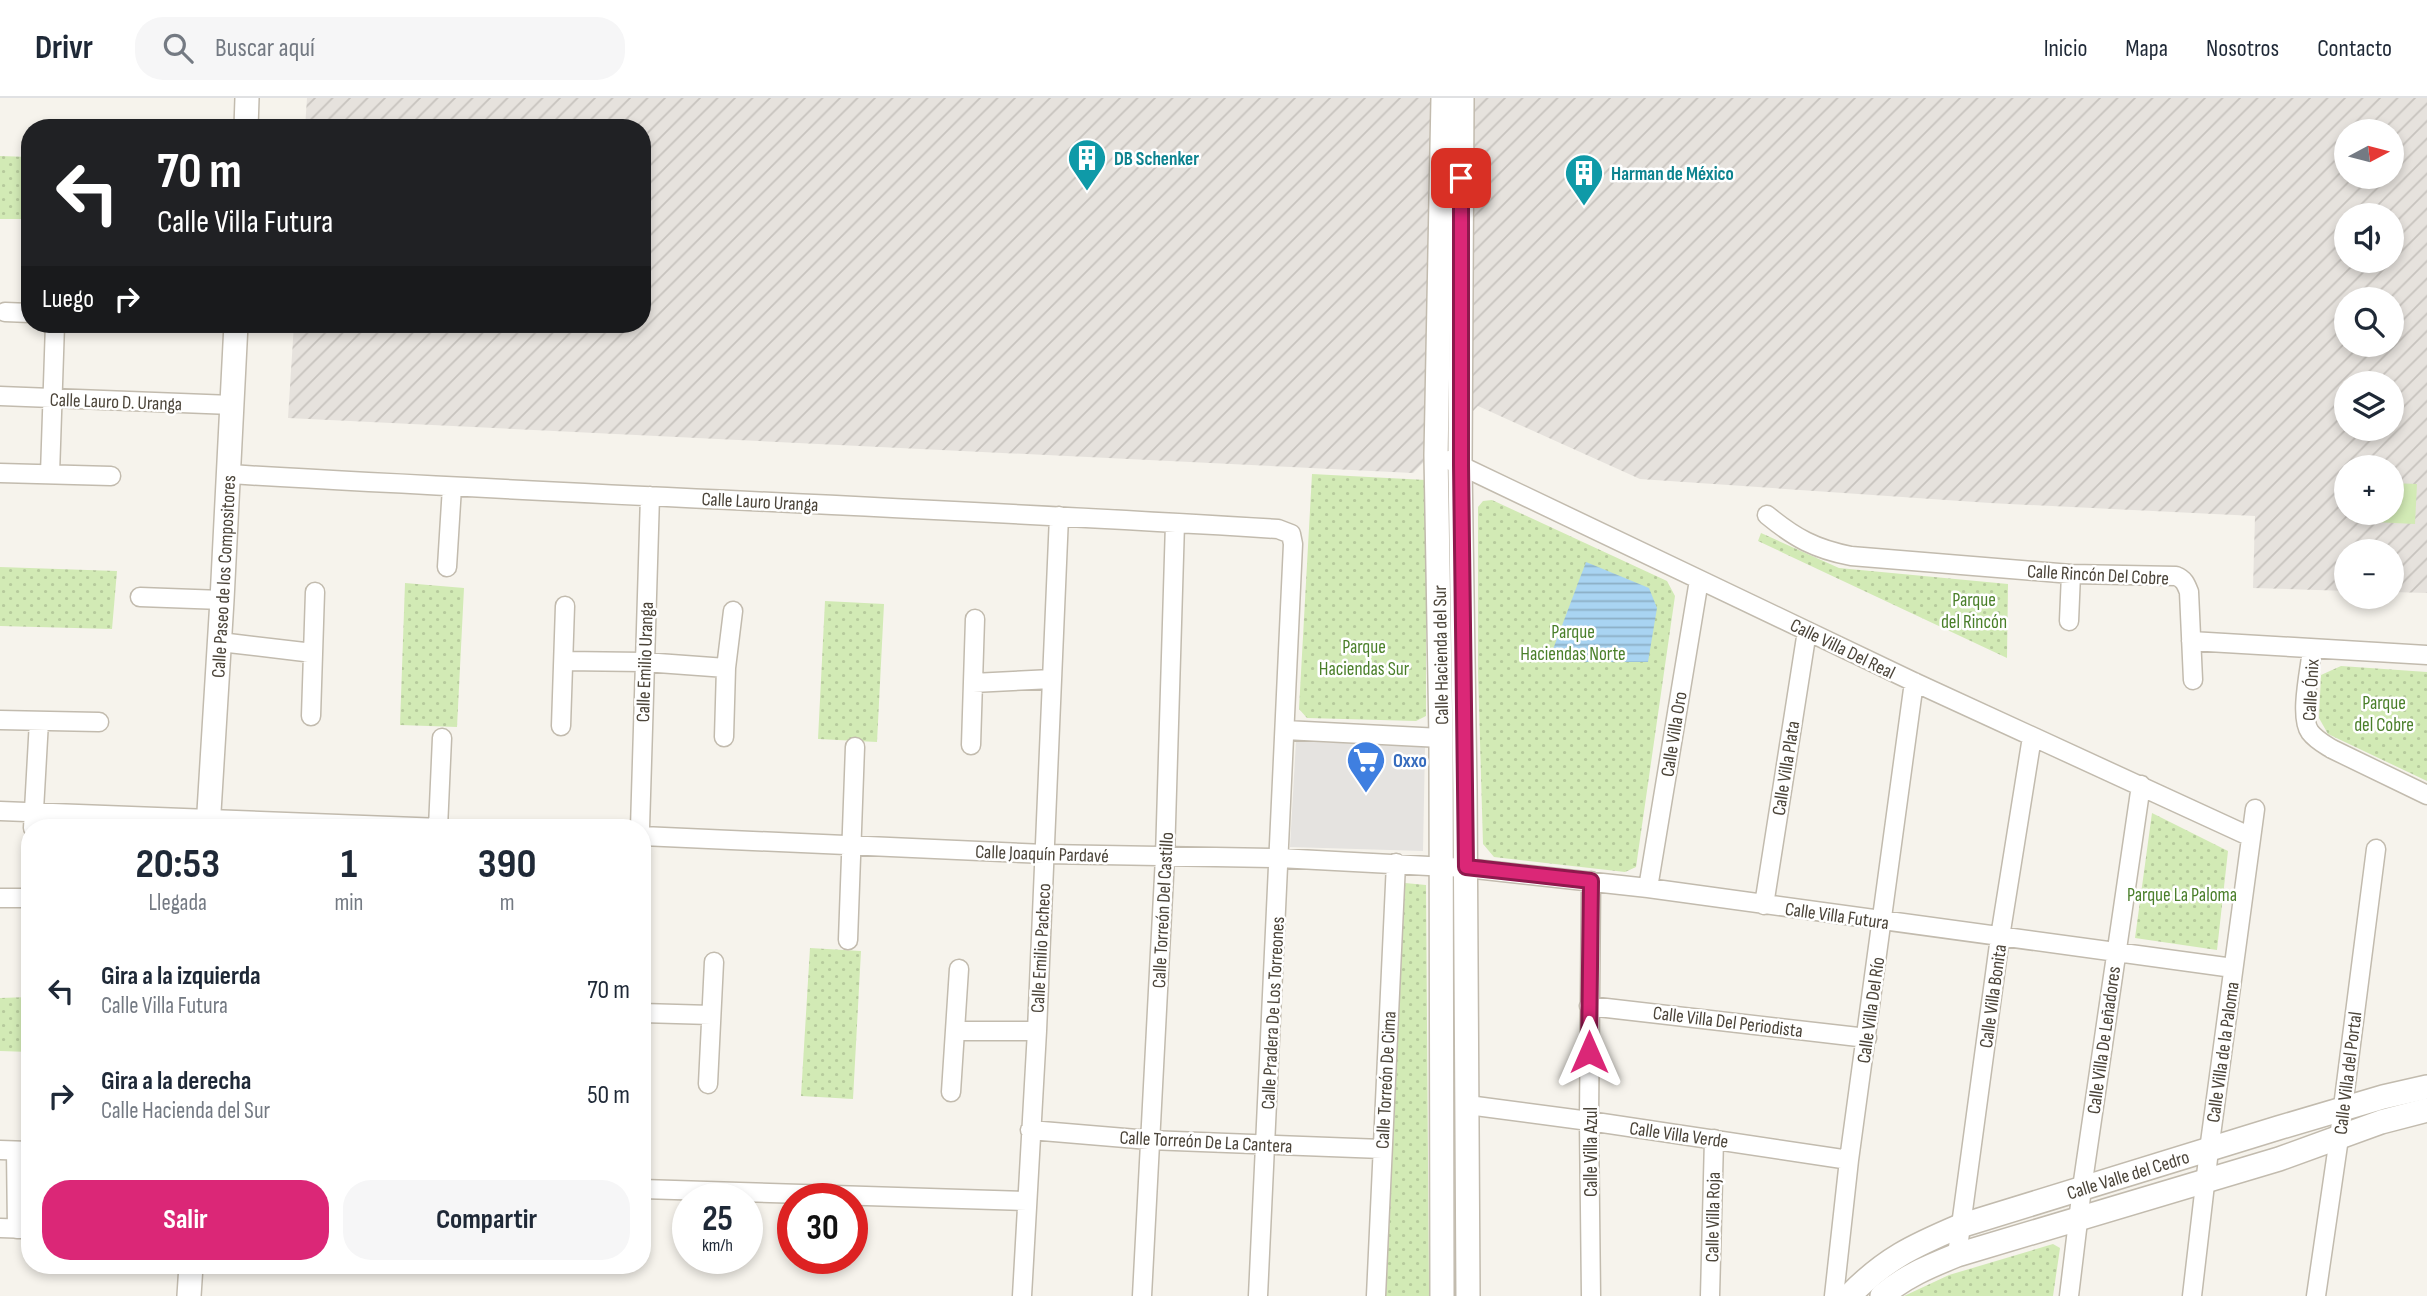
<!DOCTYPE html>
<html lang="es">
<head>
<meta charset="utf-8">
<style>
  :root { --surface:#fff; --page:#f6f6f7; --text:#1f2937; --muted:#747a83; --line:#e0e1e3; --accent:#db2777 }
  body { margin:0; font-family:"Sofia Sans Condensed",sans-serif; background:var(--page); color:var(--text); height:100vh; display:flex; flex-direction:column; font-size:26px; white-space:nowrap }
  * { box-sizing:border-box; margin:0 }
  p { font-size:23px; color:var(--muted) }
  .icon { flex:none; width:38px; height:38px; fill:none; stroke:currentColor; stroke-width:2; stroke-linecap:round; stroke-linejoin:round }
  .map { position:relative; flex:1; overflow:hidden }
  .sheet { position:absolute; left:21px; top:721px; width:630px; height:455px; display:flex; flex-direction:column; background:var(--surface); border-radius:28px; box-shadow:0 4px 10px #0003 }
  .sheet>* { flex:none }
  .banner { position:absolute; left:21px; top:21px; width:630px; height:214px; border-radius:28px; box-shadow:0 4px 10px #0003; background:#202124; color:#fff; overflow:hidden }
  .needle { width:46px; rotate:83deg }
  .buttons { position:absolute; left:2334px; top:21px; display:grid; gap:14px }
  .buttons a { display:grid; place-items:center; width:70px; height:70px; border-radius:50%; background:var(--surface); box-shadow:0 4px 10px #0003; font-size:35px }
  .speed { position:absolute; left:672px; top:1085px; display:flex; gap:14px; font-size:35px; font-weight:700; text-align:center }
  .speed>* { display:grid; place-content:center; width:91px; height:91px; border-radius:50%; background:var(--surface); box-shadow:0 4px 10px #0003; line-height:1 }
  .speed small { font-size:18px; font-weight:400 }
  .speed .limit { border:10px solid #d22; background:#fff; color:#111 }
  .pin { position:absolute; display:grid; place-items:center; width:60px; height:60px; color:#fff; margin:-30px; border-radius:14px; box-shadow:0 4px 10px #0006 }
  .me { position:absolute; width:77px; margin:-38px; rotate:0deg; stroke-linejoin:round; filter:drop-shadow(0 0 5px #0008) }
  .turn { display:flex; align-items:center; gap:24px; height:147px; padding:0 21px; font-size:32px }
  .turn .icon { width:91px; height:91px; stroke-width:2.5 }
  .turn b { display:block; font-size:49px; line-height:60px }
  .then { display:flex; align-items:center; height:66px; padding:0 21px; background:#0003; gap:14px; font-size:26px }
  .eta { display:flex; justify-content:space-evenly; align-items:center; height:119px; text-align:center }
  .eta b { font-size:42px; font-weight:700; line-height:49px }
  .button { display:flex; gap:14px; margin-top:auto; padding:14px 21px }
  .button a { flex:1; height:80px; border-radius:28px; background:var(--accent); color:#fff; font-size:28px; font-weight:700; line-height:80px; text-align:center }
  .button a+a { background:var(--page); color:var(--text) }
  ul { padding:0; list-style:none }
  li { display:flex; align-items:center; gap:21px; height:105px; padding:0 21px }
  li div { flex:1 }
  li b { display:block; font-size:26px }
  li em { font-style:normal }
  header { display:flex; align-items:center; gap:42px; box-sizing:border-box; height:98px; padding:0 35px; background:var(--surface); border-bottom:2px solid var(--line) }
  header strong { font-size:33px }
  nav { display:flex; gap:38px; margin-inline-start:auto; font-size:24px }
  .search { width:490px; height:63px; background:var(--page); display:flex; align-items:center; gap:18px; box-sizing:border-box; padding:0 24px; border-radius:28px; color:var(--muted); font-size:26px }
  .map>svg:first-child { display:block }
  .industrial { fill:url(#industrial-furrows); fill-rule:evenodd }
  .grass { fill:#d2eab5 }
  .park { fill:url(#park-dots) }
  .parking { fill:#e5e3e0 }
  .water { fill:url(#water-rules) }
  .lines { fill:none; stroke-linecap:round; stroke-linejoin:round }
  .minor-casing { stroke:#c2bbae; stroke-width:21 }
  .tertiary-casing { stroke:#c2bbae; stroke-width:26 }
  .minor { stroke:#fff; stroke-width:18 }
  .tertiary { stroke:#fff; stroke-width:23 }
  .route-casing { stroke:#8e194d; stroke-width:18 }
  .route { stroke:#db2777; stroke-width:12 }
  .labels { text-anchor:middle; stroke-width:5; stroke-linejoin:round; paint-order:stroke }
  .culture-label { font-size:19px; font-weight:bold; fill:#0d838f; stroke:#fff; text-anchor:start }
  .street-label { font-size:19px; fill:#4b4439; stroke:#fff }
  .park-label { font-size:19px; fill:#4a7f2a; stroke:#fff }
  .shop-label { font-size:19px; font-weight:bold; fill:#366cbe; stroke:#fff; text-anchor:start }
</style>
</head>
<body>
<header>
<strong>Drivr</strong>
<div class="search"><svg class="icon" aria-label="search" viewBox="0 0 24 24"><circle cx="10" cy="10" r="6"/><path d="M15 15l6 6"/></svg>Buscar aquí</div>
<nav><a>Inicio</a><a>Mapa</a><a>Nosotros</a><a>Contacto</a></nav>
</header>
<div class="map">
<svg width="2427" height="1198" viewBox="0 0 2427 1198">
  <defs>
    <pattern id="industrial-furrows" width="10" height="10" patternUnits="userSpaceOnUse" patternTransform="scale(1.75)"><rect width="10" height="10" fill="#e6e2dd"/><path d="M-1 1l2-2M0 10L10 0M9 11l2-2" fill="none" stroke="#c7c3be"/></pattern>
    <pattern id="park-dots" width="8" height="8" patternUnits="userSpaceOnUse" patternTransform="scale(1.75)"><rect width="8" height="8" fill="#d2eab5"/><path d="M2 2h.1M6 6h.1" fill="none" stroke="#b6ca9c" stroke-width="1.8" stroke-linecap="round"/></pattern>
    <pattern id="water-rules" width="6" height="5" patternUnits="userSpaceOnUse" patternTransform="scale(1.75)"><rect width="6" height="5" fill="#a9d4f2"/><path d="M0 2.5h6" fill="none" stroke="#8caec5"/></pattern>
  </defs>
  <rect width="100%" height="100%" fill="#f6f3ec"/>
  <path class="industrial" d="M 307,0 L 2427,0 L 2427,495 L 2392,494 L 2392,453 L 2347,453 L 2347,493 L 2253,490 L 2255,418 L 1990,405 L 1640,381 L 1478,308 L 1413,375 L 288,320 L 294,226 L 642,226 L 642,30 L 305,30 ZM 2347,33 L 2392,33 L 2392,79 L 2347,79 ZM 2347,117 L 2392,117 L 2392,163 L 2347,163 ZM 2347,201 L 2392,201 L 2392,247 L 2347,247 ZM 2347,285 L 2392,285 L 2392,331 L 2347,331 ZM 2347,369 L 2392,369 L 2392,415 L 2347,415 Z"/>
  <path class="grass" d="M 2392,385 L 2417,386 L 2415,426 L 2352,423 L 2352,415 L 2392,415 Z"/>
  <path class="park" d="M 0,58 L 30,59 L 30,121 L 0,121 Z
    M 1312,376 L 1426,382 L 1426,618 L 1416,623 L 1307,620 L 1299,611 Z
    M 1492,402 L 1667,483 L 1675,498 L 1636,769 L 1625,774 L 1494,759 L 1483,746 L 1478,575 L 1478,409 L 1483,403 Z
    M 1761,435 L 1839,470 L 2008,486 L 2007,560 L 1758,443 Z
    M 0,469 L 117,473 L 112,531 L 0,528 Z
    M 405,485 L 464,490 L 457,629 L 400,627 Z
    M 825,503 L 884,506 L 877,644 L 818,641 Z
    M 2341,568 L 2427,574 L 2427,683 L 2328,636 L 2319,620 L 2321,577 Z
    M 2152,715 L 2228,753 L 2217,852 L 2135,840 Z
    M 1405,785 L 1426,787 L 1429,1198 L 1386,1198 Z
    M 810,850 L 861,853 L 853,1001 L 801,998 Z
    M 30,899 L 30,954 L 0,953 L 0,900 Z
    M 2053,1146 L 2060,1150 L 2053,1198 L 1904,1198 L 1949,1177 Z"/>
  <path class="parking" d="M 1296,643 L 1425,649 L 1423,753 L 1290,749 Z"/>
  <path class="water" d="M 1586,464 L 1649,490 L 1657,510 L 1648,564 L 1561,564 L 1552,554 Z"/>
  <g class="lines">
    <g class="minor-casing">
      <path id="minor" d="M 5,214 L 30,215
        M 0,298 L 232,307
        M 1449,362 L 1914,584 L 2251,739
        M 0,375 L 111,378
        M 50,376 L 55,226
        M 228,376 C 578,397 928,409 1278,431 L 1291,436 L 1293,446 L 1258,1198
        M 1767,417 C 1795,440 1815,451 1851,458 L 2071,476 L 2176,478 C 2184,481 2186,486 2189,494 L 2193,582
        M 447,469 L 452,389
        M 140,499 L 222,502
        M 2069,523 L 2071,476
        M 2191,543 L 2427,557
        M 220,544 L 313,555
        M 2312,552 C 2310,571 2299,619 2310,634 C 2316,642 2324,646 2332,651 L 2427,697
        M 564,563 L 644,564 L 726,570
        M 973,585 L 1052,581
        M 311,618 L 315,494
        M 0,622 L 99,624
        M 561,628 L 565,508
        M 1285,632 L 1441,640
        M 724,639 L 726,570 L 733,513
        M 971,647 L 975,521
        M 0,713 L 442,730
        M 33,730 L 39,623
        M 438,730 L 442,640
        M 640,730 L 650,398
        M 642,738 L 1045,756 L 1279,760 L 1466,770 L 1648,790 L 2233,870
        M 1591,783 L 1589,1023 L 1591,1198
        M 1648,790 L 1699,482
        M 0,800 L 30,800
        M 1764,807 L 1807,533
        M 848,842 L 855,649
        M 1589,908 L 1867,940
        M 642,915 L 711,917
        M 955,933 L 1037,933
        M 708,986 L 714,864
        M 951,994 L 959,871
        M 1468,1007 L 1589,1023 L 1849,1062
        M 1030,1032 L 1149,1042 L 1382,1051
        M 0,1052 L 30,1053
        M 16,1053 L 17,1131
        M 642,1091 L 1027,1103
        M 0,1130 L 30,1131
        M 1957,1157 L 2000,839 L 2032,639
        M 1022,1198 L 1037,933 L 1059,418
        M 1142,1198 L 1165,759 L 1175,425
        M 1376,1198 L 1396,765
        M 1710,1198 L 1714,1041
        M 1834,1198 L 1849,1062 L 1914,584
        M 2069,1198 L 2082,1090 L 2141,687
        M 2192,1198 L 2209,1052 L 2255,711
        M 2316,1198 L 2339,1040 L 2376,751"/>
    </g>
    <g class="tertiary-casing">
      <g id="tertiary">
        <path d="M 1462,0 L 1460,367 L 1465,692 L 1468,1198"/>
        <path d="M 246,30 L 247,0"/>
        <path id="s1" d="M 208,730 L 222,502 L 236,226"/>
        <path d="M 189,1198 L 191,1167"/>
        <path d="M 1442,1198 L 1441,640 L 1436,357 L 1443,0"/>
        <path id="s2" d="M 1849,1198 C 1885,1161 1913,1148 1960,1128 L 2278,1030 L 2383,999 L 2427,989"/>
        <path d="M 1882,1198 C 1905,1178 1930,1168 1957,1157 L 2279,1061 L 2381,1024 L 2427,1012"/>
      </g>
    </g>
    <use href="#minor" class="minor"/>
    <use href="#tertiary" class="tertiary"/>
  </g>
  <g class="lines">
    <g class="route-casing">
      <path id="route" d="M 1461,80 L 1461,367 L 1466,769 L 1591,783 L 1589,954"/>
    </g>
    <use href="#route" class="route"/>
  </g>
  <defs>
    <g id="building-pin" transform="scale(2.0125)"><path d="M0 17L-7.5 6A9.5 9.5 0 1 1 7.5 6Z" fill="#0f9aa8" stroke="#fff"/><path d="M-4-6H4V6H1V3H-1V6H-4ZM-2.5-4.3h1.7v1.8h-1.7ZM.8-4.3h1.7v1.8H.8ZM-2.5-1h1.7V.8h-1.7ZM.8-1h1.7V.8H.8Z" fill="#fff"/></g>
    <g id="supermarket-pin" transform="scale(2.0125)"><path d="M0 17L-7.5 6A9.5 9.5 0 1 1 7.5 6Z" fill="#3f7fe0" stroke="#fff"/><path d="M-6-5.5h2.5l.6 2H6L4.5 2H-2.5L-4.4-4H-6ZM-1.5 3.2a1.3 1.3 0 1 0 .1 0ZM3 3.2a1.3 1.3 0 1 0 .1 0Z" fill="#fff"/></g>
  </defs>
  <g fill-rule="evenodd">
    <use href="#building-pin" x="1087" y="60"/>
    <use href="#building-pin" x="1584" y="75"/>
    <use href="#supermarket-pin" x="1366" y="662"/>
  </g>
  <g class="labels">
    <g class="culture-label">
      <text x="1114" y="67">DB Schenker</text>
      <text x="1611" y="82">Harman de México</text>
    </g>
    <g class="street-label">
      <text transform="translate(116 303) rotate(2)" y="7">Calle Lauro D. Uranga</text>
      <text transform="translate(760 403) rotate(3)" y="7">Calle Lauro Uranga</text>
      <text transform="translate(2098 476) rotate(3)" y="7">Calle Rincón Del Cobre</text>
      <text dy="7" stroke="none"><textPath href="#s1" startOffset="252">Calle Paseo de los Compositores</textPath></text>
      <text transform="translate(1843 550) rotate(26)" y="7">Calle Villa Del Real</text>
      <text transform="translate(1440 557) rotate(-91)" y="7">Calle Hacienda del Sur</text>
      <text transform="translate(644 564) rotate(-88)" y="7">Calle Emilio Uranga</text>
      <text transform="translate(2310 592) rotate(-87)" y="7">Calle Ónix</text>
      <text transform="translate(1673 636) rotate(-81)" y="7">Calle Villa Oro</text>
      <text transform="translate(1785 670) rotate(-81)" y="7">Calle Villa Plata</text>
      <text transform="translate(1042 755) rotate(2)" y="7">Calle Joaquín Pardavé</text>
      <text transform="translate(1162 812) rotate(-87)" y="7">Calle Torreón Del Castillo</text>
      <text transform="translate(1837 817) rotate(8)" y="7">Calle Villa Futura</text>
      <text transform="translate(1040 850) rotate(-87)" y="7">Calle Emilio Pacheco</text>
      <text transform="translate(1992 898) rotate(-82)" y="7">Calle Villa Bonita</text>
      <text transform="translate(1870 912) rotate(-82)" y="7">Calle Villa Del Río</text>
      <text transform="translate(1272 915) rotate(-87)" y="7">Calle Pradera De Los Torreones</text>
      <text transform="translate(1728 923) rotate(7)" y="7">Calle Villa Del Periodista</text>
      <text transform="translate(2103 942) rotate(-82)" y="7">Calle Villa De Leñadores</text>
      <text transform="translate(2222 954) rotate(-82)" y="7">Calle Villa de la Paloma</text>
      <text transform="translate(2347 975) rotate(-83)" y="7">Calle Villa del Portal</text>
      <text transform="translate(1385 982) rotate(-87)" y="7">Calle Torreón De Cima</text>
      <text transform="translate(1679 1036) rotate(8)" y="7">Calle Villa Verde</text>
      <text transform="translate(1206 1043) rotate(3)" y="7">Calle Torreón De La Cantera</text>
      <text transform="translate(1590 1054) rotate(-90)" y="7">Calle Villa Azul</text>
      <text dy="7" stroke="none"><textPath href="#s2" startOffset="308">Calle Valle del Cedro</textPath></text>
      <text transform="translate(1712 1119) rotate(-89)" y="7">Calle Villa Roja</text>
    </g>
    <g class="park-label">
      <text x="1974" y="508">Parque<tspan x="1974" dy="22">del Rincón</tspan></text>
      <text x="1573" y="540">Parque<tspan x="1573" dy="22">Haciendas Norte</tspan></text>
      <text x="1364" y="555">Parque<tspan x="1364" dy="22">Haciendas Sur</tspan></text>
      <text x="2384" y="611">Parque<tspan x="2384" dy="22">del Cobre</tspan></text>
      <text x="2182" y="803">Parque La Paloma</text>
    </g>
    <g class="shop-label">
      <text x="1393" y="669">Oxxo</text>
    </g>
  </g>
</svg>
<div class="buttons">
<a><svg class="needle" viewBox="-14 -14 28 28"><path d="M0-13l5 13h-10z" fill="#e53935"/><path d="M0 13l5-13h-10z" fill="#747a83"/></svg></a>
<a><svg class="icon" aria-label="sound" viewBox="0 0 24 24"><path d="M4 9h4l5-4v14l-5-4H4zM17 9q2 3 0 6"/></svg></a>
<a><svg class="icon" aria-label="search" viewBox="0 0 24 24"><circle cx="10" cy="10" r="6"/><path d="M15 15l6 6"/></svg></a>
<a><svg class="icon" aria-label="layers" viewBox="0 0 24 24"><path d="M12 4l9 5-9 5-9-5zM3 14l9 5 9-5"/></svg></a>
<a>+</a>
<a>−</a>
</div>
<div class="speed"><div>25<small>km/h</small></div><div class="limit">30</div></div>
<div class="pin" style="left:1461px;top:80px;background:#d93025"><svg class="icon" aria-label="arrive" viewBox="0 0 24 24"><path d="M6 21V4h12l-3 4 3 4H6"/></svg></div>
<svg class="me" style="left:1589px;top:954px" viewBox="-20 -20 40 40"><path d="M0-17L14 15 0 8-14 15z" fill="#db2777" stroke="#fff" stroke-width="4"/></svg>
<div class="banner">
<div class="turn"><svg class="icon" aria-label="left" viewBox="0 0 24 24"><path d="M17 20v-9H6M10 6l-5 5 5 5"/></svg><div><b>70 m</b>Calle Villa Futura</div></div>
<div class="then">Luego<svg class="icon" aria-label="right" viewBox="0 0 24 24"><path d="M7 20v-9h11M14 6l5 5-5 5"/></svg></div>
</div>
<section class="sheet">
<div class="eta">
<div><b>20:53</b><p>Llegada</p></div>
<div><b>1</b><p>min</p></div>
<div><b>390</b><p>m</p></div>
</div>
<ul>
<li><svg class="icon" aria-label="left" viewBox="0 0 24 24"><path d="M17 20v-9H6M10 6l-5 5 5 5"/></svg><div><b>Gira a la izquierda</b><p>Calle Villa Futura</p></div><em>70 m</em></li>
<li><svg class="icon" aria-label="right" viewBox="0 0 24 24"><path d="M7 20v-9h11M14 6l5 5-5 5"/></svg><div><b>Gira a la derecha</b><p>Calle Hacienda del Sur</p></div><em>50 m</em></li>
</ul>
<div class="button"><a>Salir</a><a>Compartir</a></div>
</section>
</div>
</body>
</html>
